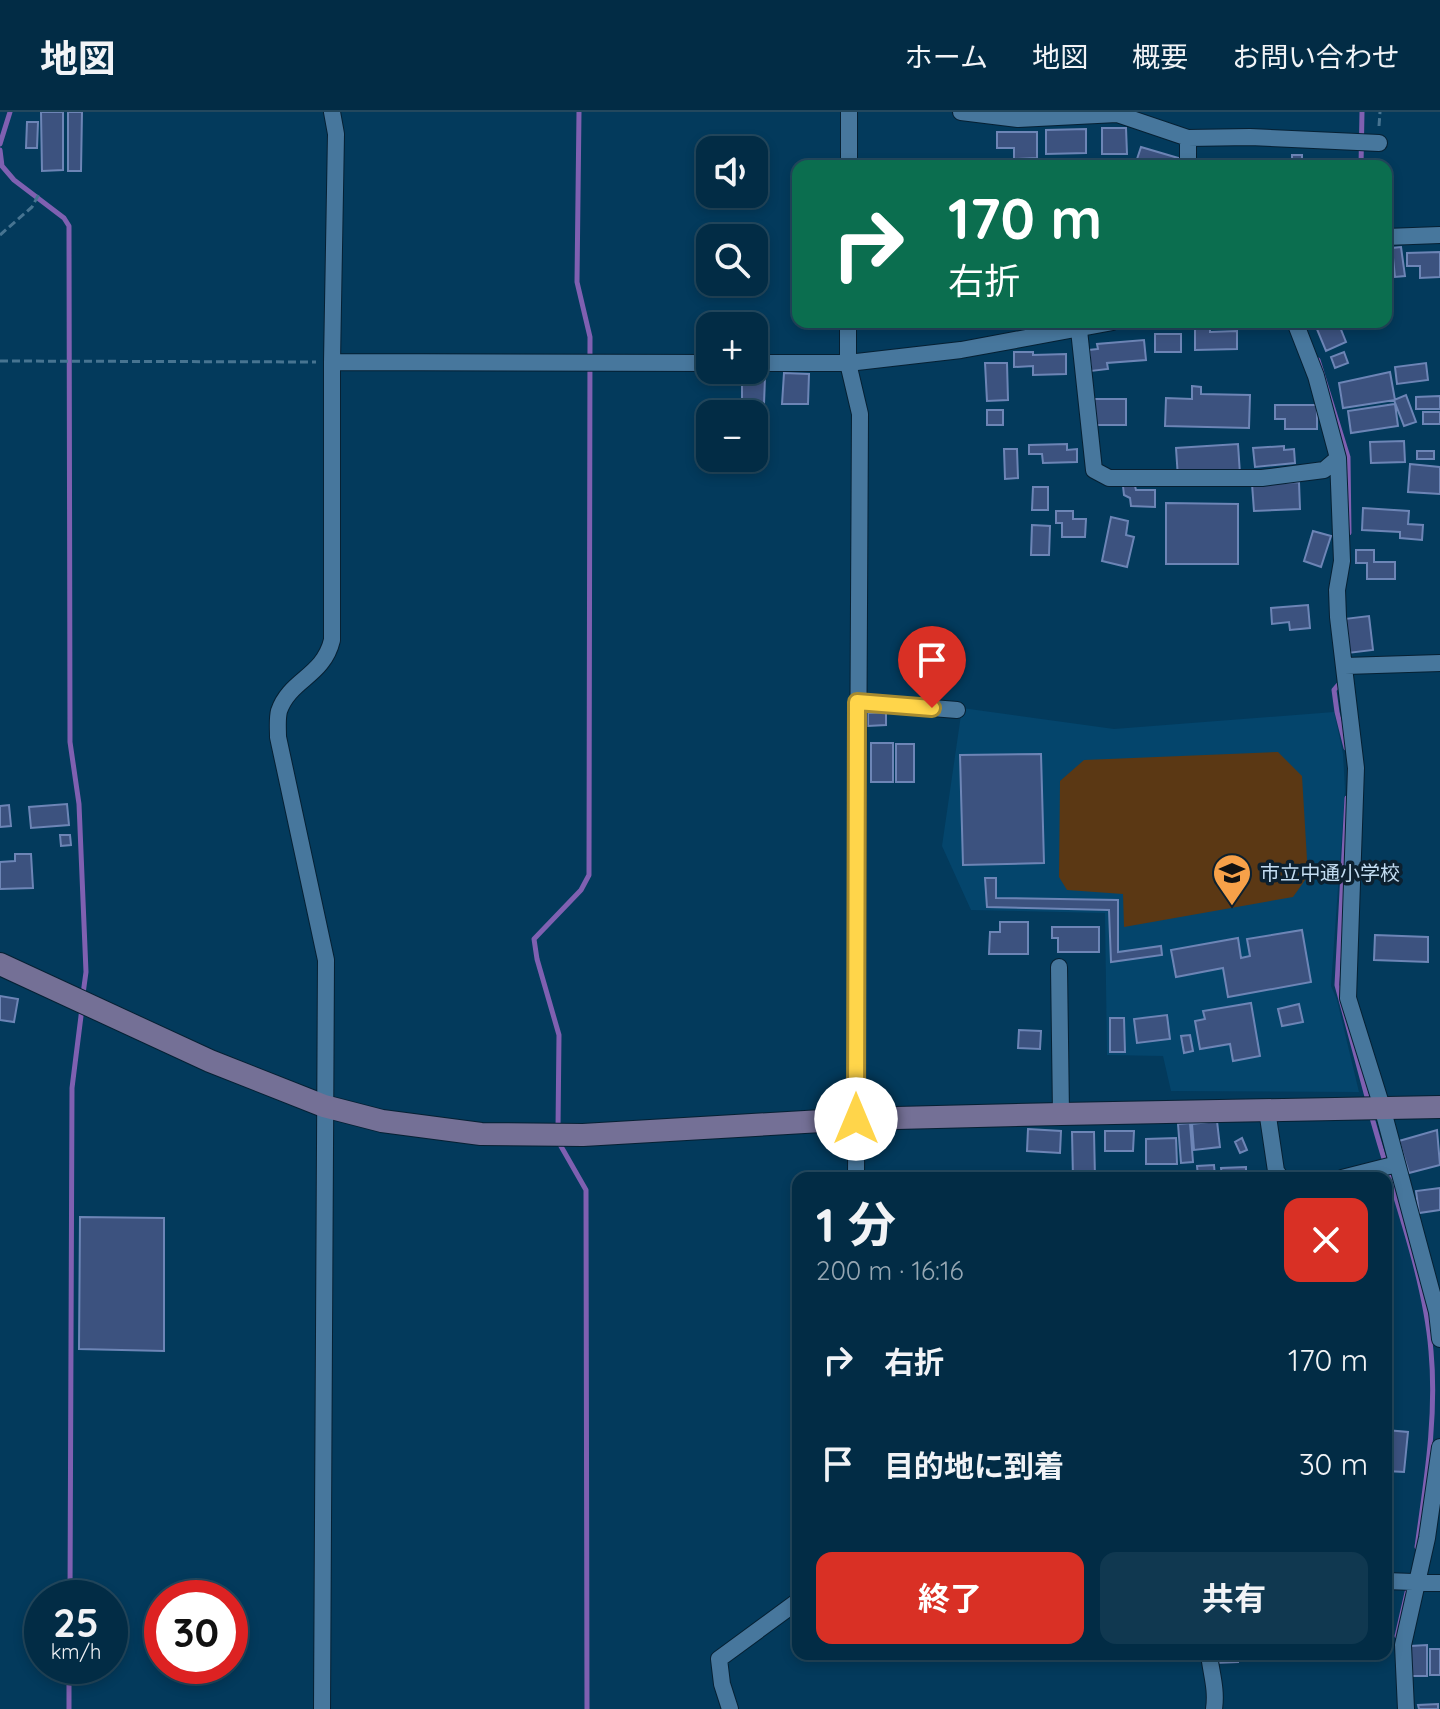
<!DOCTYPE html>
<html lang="ja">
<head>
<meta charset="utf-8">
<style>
  :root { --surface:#022c45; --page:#103850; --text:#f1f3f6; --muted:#96a7b3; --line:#23485e; --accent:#d93025 }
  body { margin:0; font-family:Quicksand,"Noto Sans JP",sans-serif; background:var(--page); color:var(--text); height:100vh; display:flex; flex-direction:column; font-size:30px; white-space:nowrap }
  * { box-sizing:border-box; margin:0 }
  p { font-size:26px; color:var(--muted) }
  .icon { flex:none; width:44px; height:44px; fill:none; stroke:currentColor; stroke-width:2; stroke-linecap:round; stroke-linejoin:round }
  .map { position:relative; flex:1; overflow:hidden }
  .panel { position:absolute; left:792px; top:1060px; width:600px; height:488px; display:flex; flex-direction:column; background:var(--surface); border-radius:16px; box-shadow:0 4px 12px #0003,0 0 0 2px var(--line) }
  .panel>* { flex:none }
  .top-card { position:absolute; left:792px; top:48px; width:600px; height:168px; border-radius:16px; box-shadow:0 4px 12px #0003,0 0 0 2px var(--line); background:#0b6e4f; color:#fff; overflow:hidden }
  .tools { position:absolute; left:696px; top:24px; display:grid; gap:16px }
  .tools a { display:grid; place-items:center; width:72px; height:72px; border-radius:16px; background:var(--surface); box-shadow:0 4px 12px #0003,0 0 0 2px var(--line); font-size:40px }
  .speed { position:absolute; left:24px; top:1468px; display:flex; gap:16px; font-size:40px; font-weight:700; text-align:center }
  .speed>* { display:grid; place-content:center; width:104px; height:104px; border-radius:50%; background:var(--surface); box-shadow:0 4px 12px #0003,0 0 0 2px var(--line); line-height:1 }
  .speed small { font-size:20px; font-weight:400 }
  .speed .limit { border:12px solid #d22; background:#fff; color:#111 }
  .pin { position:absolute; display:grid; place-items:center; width:68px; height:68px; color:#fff; margin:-82px -34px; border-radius:50% 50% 50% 0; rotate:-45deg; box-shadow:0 0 8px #0007 }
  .pin .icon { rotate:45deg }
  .me { position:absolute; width:88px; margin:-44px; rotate:0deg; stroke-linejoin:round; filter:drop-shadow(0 0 6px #0008) }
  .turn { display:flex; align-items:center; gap:28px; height:168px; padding:0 24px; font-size:36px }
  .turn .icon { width:104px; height:104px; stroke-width:2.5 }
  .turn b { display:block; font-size:56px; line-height:68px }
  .round { display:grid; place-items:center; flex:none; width:84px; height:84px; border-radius:16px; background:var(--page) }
  .headline { display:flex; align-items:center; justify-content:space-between; height:136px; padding:0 24px }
  h1 { font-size:48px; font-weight:700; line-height:60px }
  .primary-button { display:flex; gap:16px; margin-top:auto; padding:16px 24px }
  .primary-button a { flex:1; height:92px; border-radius:16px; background:var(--accent); color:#fff; font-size:32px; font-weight:700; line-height:92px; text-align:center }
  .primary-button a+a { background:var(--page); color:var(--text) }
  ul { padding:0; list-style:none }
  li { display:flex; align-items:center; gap:24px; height:104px; padding:0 24px }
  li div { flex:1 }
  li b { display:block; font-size:30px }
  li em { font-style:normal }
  header { display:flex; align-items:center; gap:48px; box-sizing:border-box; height:112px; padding:0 40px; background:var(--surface); border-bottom:2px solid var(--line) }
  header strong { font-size:38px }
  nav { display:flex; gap:44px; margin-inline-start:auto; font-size:28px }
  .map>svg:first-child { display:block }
  .built { fill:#04456c }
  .green { fill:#5b3814 }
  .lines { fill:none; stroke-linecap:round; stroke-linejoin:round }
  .stream { stroke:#7f60b1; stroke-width:5 }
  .building { fill:#3c527f; stroke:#6d85b6; stroke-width:2 }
  .street-casing { stroke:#062033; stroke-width:18 }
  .secondary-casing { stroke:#062033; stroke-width:24 }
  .path { stroke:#477491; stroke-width:3; stroke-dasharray:8 4; stroke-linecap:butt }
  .street { stroke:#47779d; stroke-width:16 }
  .secondary { stroke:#747096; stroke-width:22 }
  .route-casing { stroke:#a68a30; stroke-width:20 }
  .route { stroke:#ffd54a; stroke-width:14 }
  .labels { text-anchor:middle; stroke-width:7; stroke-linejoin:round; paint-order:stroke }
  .poi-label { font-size:20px; fill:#c3dcf1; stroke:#0c202f; text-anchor:start }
</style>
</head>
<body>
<header>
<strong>地図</strong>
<nav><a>ホーム</a><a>地図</a><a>概要</a><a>お問い合わせ</a></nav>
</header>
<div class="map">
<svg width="1440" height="1597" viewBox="0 0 1440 1597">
  <rect width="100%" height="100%" fill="#033a5c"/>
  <path class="built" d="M 962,596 L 1114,617 L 1334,600 L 1343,642 L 1345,677 L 1331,874 L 1337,888 L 1359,980 L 1171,979 L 1163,944 L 1107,943 L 1105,801 L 971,798 L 942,734 Z"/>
  <path class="green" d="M 1278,640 L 1302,664 L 1308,764 L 1293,785 L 1124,815 L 1123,782 L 1067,778 L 1059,765 L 1060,669 L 1084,648 Z"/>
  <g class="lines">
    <path class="stream" d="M 0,32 L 10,0
      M 0,38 L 2,54 L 14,68 L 64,106 L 69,114 L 70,630 L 79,692 L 86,860 L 83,882
      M 1361,54 L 1362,0
      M 1318,248 L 1348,345 L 1349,421
      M 1340,571 L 1334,578 L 1337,600 L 1346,636
      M 1347,686 L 1337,873 L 1369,992
      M 1371,1002 C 1391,1076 1425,1163 1431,1239 C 1437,1305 1426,1369 1417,1435
      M 558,1016 L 559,923 L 537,847 L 534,827 L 581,778 L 589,763 L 590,225 L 577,170 L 579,0
      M 558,1029 L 586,1078 L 587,1597
      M 70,1486 L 72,976 L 82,896
      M 1397,1524 L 1408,1476
      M 69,1597 L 69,1554"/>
  </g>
  <path class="building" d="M 41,0 L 63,0 L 63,58 L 42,59 Z
    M 68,0 L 82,0 L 81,59 L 68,59 Z
    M 27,10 L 38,10 L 37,36 L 26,36 Z
    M 1102,16 L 1126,16 L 1127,42 L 1102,42 Z
    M 1086,17 L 1086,41 L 1046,42 L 1046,18 Z
    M 997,20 L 1037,20 L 1037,46 L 1014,47 L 1014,36 L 997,36 Z
    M 1141,35 L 1185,48 L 1183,54 L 1144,54 L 1146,50 L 1137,47 Z
    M 1292,43 L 1302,43 L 1302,52 L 1292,52 Z
    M 1401,135 L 1405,164 L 1395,165 L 1392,136 Z
    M 1440,140 L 1440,165 L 1420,166 L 1420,154 L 1407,154 L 1407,141 Z
    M 1314,210 L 1352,210 L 1340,215 L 1346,230 L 1326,239 Z
    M 1195,211 L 1210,211 L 1210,220 L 1237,219 L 1237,237 L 1195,238 Z
    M 1155,222 L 1181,222 L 1181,240 L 1155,240 Z
    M 1144,228 L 1146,248 L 1107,251 L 1108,257 L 1091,259 L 1089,238 L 1098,237 L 1097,232 Z
    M 1014,240 L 1033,240 L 1033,243 L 1066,242 L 1066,262 L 1033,263 L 1033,254 L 1014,255 Z
    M 1344,240 L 1348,251 L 1335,256 L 1331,245 Z
    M 985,251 L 1007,251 L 1008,288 L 987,289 Z
    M 1426,251 L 1428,268 L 1397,272 L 1395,255 Z
    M 1390,260 L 1395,288 L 1343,296 L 1339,271 Z
    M 784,261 L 809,262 L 808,292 L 782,292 Z
    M 742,265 L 765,265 L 764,292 L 742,291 Z
    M 1192,274 L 1201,275 L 1201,282 L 1250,283 L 1249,316 L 1165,314 L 1166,286 L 1192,287 Z
    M 1406,283 L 1416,310 L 1404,314 L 1394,288 Z
    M 1440,284 L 1440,297 L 1416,297 L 1416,285 Z
    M 1094,287 L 1126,287 L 1126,313 L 1094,313 Z
    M 1395,292 L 1398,314 L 1351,321 L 1348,299 Z
    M 1275,293 L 1317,293 L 1317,317 L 1285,317 L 1285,307 L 1275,307 Z
    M 987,298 L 1003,298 L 1003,313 L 987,313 Z
    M 1423,300 L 1440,300 L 1440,312 L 1423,312 Z
    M 1404,329 L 1405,350 L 1371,351 L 1370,330 Z
    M 1067,332 L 1067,338 L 1077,337 L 1077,350 L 1043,351 L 1042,342 L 1029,342 L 1029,333 Z
    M 1238,332 L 1240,362 L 1178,366 L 1176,336 Z
    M 1284,334 L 1284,338 L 1294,337 L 1295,351 L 1255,355 L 1253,336 Z
    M 1004,337 L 1017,337 L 1018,366 L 1005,367 Z
    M 1417,339 L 1434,339 L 1434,347 L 1417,347 Z
    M 1410,352 L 1440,355 L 1440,382 L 1408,380 Z
    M 1299,370 L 1300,397 L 1254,399 L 1252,372 Z
    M 1128,372 L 1135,374 L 1136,378 L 1155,378 L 1155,395 L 1131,394 L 1130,386 L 1124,383 L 1123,374 Z
    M 1033,375 L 1048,375 L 1048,398 L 1032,398 Z
    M 1166,391 L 1238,392 L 1238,452 L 1166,452 Z
    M 1363,396 L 1409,399 L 1408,412 L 1423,413 L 1422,428 L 1400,426 L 1400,420 L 1362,418 Z
    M 1056,399 L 1073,399 L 1073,407 L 1086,407 L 1085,425 L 1062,425 L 1062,411 L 1056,411 Z
    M 1111,405 L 1128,409 L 1126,423 L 1134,425 L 1127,455 L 1102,449 Z
    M 1032,413 L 1050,414 L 1049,443 L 1031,443 Z
    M 1313,419 L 1331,424 L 1321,455 L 1304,449 Z
    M 1356,438 L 1374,438 L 1374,450 L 1395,450 L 1395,467 L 1367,467 L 1367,451 L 1356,451 Z
    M 1308,493 L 1310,516 L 1290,518 L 1289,510 L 1272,512 L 1271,496 Z
    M 1369,504 L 1373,538 L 1348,541 L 1344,507 Z
    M 886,600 L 886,613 L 868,614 L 868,601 Z
    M 871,631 L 893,631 L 893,670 L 871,670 Z
    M 896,632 L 914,632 L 914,670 L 896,670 Z
    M 1041,642 L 1044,751 L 963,753 L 960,643 Z
    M 67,692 L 69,713 L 31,716 L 29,695 Z
    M 9,693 L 11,714 L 0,715 L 0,694 Z
    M 60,723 L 70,723 L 71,733 L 61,734 Z
    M 15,742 L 31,742 L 33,776 L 0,777 L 0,750 L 15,749 Z
    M 985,766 L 996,766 L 996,786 L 1118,788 L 1118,840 L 1161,834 L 1162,843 L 1111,850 L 1109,798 L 987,795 Z
    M 1000,810 L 1028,810 L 1028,842 L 989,842 L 990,820 L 1000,820 Z
    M 1052,815 L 1099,815 L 1099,840 L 1058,840 L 1058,826 L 1052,826 Z
    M 1302,818 L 1311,870 L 1228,885 L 1223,856 L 1176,865 L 1171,838 L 1238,826 L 1241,846 L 1250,844 L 1247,827 Z
    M 1375,823 L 1428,825 L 1428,850 L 1374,848 Z
    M 0,884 L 18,887 L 14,910 L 0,908 Z
    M 1251,891 L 1260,944 L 1233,949 L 1230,932 L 1200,937 L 1195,909 L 1205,907 L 1203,899 Z
    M 1299,892 L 1303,910 L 1282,914 L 1278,897 Z
    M 1167,903 L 1170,927 L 1137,931 L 1134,907 Z
    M 1110,906 L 1124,906 L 1125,940 L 1110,940 Z
    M 1019,918 L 1041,919 L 1040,937 L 1018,936 Z
    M 1190,923 L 1193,939 L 1184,941 L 1181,924 Z
    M 1217,1009 L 1220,1035 L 1194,1038 L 1192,1012 Z
    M 1190,1011 L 1193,1050 L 1181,1051 L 1178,1012 Z
    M 1028,1017 L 1061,1019 L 1060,1041 L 1027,1039 Z
    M 1437,1018 L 1440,1053 L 1409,1061 L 1399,1029 Z
    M 1105,1019 L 1134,1019 L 1133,1039 L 1105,1039 Z
    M 1072,1020 L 1094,1020 L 1095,1066 L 1073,1066 Z
    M 1176,1026 L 1177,1052 L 1146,1052 L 1146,1027 Z
    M 1242,1026 L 1247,1038 L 1240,1041 L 1235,1030 Z
    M 1214,1053 L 1215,1064 L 1198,1064 L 1197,1054 Z
    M 1246,1055 L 1246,1066 L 1211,1066 L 1222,1064 L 1221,1056 Z
    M 1440,1076 L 1440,1098 L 1419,1101 L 1416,1079 Z
    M 80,1105 L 164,1106 L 164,1239 L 79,1237 Z
    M 1386,1318 L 1408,1320 L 1404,1360 L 1386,1359 Z
    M 1427,1533 L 1427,1564 L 1411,1564 L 1410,1534 Z
    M 1430,1537 L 1440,1537 L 1440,1563 L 1430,1563 Z
    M 1215,1542 L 1238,1542 L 1238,1550 L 1215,1551 Z
    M 1249,1542 L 1293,1542 L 1293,1546 L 1249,1548 Z
    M 1438,1592 L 1438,1597 L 1419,1597 L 1418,1593 Z"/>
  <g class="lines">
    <g class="street-casing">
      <path id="street" d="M 961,0 L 1018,7 L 1117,2 L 1188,26 L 1250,25 L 1379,31
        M 849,54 L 849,0
        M 1188,54 L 1188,26
        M 1386,125 L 1440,123
        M 848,210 L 848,251 L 860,302 L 856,1066
        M 1295,210 L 1316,264 L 1338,346 L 1342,449 L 1337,478 L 1338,505 L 1356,656 L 1348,886 L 1382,995 L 1437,1200 L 1440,1227
        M 1079,218 L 1094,358 L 1109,366 L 1262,366 L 1324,358 L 1338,346
        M 332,250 L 710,251
        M 754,251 L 848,251 L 961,238 L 1113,210
        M 1345,554 L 1440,551
        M 857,590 L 957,598
        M 1059,855 L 1061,1002
        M 1267,998 L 1276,1059 L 1281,1066
        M 1342,1066 L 1397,1052
        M 1386,1469 L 1440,1471
        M 1209,1542 C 1211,1561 1217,1577 1214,1597
        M 322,1597 L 326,848 L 278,625 C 278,616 277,607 279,599 C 290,567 323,565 332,528 L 332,250 L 336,22 L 332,0
        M 730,1597 L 722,1572 L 719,1547 L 798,1489
        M 1406,1597 L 1403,1533 L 1427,1426 L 1440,1335"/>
    </g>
    <g class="secondary-casing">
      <path id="secondary" d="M 0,852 L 210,949 L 324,994 L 382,1009 L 481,1022 L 583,1023 L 856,1007 L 1061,1002 L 1440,995"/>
    </g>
    <path class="path" d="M 1379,14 L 1380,0
      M 0,123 L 32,95 L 40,80
      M 0,249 L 316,250"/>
    <use href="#street" class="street"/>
    <use href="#secondary" class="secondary"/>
  </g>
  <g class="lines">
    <g class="route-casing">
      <path id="route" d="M 856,1007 L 857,590 L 932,596"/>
    </g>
    <use href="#route" class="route"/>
  </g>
  <defs>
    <g id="school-pin" transform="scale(2)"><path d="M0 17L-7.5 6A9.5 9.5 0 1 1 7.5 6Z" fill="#f7a149" stroke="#0c202f"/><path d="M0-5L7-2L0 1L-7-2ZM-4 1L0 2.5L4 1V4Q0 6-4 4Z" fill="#111"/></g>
  </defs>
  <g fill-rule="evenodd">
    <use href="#school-pin" x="1232" y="761"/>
  </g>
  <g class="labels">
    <g class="poi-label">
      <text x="1260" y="768">市立中通小学校</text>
    </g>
  </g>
</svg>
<div class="tools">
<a><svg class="icon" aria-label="sound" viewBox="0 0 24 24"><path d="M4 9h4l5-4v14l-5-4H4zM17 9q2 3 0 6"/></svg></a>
<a><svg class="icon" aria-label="search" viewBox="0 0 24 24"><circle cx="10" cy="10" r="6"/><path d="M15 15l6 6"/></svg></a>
<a>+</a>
<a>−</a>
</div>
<div class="speed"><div>25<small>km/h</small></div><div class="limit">30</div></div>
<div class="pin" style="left:932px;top:596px;background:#d93025"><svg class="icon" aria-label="arrive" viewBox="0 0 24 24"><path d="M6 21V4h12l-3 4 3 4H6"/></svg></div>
<svg class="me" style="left:856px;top:1007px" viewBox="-20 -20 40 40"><circle r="19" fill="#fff"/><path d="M0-13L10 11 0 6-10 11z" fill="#ffd54a"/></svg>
<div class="top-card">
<div class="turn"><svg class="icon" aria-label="right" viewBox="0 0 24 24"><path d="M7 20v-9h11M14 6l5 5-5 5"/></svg><div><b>170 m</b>右折</div></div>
</div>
<section class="panel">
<div class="headline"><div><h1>1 分</h1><p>200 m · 16:16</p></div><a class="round" style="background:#d93025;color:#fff"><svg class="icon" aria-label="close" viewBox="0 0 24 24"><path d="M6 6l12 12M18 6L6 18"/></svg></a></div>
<ul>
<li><svg class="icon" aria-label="right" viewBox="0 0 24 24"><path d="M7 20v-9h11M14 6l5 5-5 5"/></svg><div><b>右折</b></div><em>170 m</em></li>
<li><svg class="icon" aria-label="arrive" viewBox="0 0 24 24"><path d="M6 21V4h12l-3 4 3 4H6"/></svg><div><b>目的地に到着</b></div><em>30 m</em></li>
</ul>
<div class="primary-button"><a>終了</a><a>共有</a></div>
</section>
</div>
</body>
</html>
